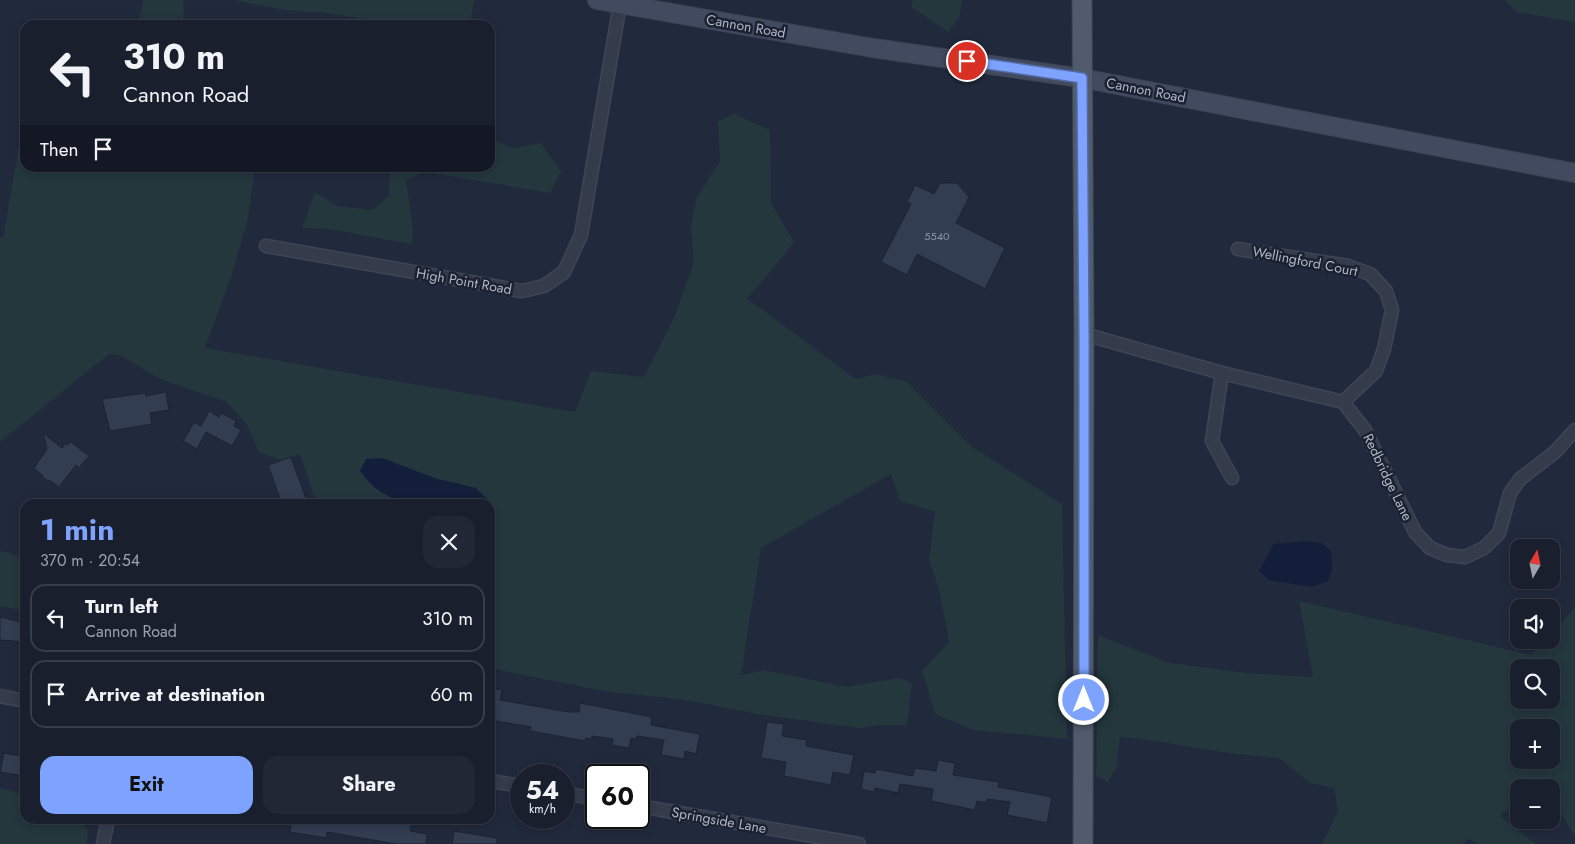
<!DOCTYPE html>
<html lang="en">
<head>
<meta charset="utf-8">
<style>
  :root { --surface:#191f2d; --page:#222735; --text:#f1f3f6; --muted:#9fa2aa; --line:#373d49; --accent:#7ea3fe }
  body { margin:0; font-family:Jost,sans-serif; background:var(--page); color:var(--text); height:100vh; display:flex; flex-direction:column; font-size:19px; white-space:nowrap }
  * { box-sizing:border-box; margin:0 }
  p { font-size:16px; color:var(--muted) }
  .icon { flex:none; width:28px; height:28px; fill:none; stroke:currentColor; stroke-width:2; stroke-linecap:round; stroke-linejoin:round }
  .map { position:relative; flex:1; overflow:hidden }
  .details { position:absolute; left:20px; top:499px; width:475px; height:325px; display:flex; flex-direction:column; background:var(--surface); border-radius:15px; box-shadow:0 2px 8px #0003,0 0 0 1px var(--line) }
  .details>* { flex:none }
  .top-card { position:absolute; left:20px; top:20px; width:475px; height:152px; border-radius:15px; box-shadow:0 2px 8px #0003,0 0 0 1px var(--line); background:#191f2d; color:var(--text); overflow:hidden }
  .needle { width:32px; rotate:9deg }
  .buttons { position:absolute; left:1510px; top:539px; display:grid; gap:10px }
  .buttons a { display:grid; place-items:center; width:50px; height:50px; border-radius:10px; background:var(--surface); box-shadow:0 2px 8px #0003,0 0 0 1px var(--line); font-size:25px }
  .speed { position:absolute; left:510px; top:764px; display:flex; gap:10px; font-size:25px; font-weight:700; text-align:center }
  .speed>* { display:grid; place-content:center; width:65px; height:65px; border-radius:50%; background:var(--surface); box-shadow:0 2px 8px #0003,0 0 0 1px var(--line); line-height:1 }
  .speed small { font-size:12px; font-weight:400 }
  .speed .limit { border:2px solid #111; border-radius:8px; background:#fff; color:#111 }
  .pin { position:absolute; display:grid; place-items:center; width:42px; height:42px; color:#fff; margin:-21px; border:2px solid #fff; border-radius:50%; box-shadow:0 1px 5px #0007 }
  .me { position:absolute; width:55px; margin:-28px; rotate:0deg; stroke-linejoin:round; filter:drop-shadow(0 0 4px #0008) }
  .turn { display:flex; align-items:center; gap:18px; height:105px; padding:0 20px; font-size:22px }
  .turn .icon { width:65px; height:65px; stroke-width:2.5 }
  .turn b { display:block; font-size:35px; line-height:42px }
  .then { display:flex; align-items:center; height:48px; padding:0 20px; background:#0003; gap:10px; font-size:19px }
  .round { display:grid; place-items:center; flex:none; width:52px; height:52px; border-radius:15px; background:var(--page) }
  .summary { display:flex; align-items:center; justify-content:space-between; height:85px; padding:0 20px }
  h1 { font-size:30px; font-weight:700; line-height:38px; color:var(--accent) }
  .primary-button { display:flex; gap:10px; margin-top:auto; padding:10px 20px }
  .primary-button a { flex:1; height:58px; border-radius:15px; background:var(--accent); color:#111; font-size:20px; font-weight:700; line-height:58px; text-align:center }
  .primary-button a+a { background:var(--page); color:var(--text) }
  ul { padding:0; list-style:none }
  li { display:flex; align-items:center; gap:15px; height:68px; margin:0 10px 8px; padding:0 10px; border:2px solid var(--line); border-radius:15px }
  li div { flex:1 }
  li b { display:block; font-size:19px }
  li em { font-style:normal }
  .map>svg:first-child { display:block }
  .green { fill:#23373d; fill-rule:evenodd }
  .water { fill:#131f3a }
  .building { fill:#323d52; stroke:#1c2333 }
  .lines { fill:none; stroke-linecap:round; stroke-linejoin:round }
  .minor-casing { stroke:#3e4555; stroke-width:15 }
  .secondary-casing { stroke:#3e4555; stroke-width:20 }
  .primary-casing { stroke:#3e4555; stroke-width:21 }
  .minor { stroke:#343c4c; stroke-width:12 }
  .secondary { stroke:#424a5f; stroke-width:18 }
  .primary { stroke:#525b6c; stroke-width:19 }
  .route-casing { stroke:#526aa5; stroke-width:12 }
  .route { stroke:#7ea3fe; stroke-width:9 }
  .labels { text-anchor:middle; stroke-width:5; stroke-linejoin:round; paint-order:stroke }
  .number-label { font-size:11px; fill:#8e96a9 }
  .street-label { font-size:14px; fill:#afb6c8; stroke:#1a2130 }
</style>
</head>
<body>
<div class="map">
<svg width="1575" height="844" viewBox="0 0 1575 844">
  <rect width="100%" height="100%" fill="#21293c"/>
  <path class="green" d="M 143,0 L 184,0 L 183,25 L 135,25 L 142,10 Z
    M 234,0 L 474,0 L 470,25 L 388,25 L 388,23 L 328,13 L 284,10 Z
    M 913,0 L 962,0 L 960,15 L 948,32 L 911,7 Z
    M 1505,0 L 1575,0 L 1575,22 L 1517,12 Z
    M 25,109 L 25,168 L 255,168 L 248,219 L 231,277 L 205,348 L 575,412 L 591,371 L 644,377 L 674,318 L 694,262 L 691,228 L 696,199 L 720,161 L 718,121 L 734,114 L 770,130 L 771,203 L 794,242 L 768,275 L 747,298 L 856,379 L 876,374 L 907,382 L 971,446 L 1062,504 L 1067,739 L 973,730 L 935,714 L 922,671 L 949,642 L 939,589 L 929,559 L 935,512 L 900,501 L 891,474 L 761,548 L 741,675 L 765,670 L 847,687 L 898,678 L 912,683 L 907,725 L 881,725 L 859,728 L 763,715 L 679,699 L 609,692 L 490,668 L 491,521 L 490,504 L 488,500 L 458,483 L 437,479 L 382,458 L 360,471 C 376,490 388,497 413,504 L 317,504 L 300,454 L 281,460 L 259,452 L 247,425 L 227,402 L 162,380 L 121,356 L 109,354 L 0,442 L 0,238 L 3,238 Z
    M 490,139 L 513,148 L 541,143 L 561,172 L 550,193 L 425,172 L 406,180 L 413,230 L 412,244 L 328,229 L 302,228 L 315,192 L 337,206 L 372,210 L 389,196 L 390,168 L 490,168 Z
    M 0,551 L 25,558 L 25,611 L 0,606 Z
    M 1299,601 L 1531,655 L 1545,640 L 1551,640 L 1551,633 L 1575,608 L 1575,837 L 1551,795 L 1551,788 L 1547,787 L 1543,781 L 1535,787 L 1519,788 L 1519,801 L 1500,816 L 1536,844 L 1479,844 L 1469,839 L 1462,844 L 1322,844 L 1338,811 L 1334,788 L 1310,783 L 1279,758 L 1227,753 L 1149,740 L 1120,737 L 1117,766 L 1108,782 L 1096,776 L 1098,635 L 1170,663 L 1247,673 L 1313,677 ZM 1519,668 L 1551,668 L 1551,700 L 1519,700 ZM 1519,728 L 1551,728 L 1551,760 L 1519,760 Z
    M 0,788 L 25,795 L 25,819 L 75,819 L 88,829 L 87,844 L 0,844 Z"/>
  <path class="water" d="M 382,458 L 437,479 L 476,488 L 488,500 L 489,504 C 452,504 402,512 373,486 C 368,482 364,475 360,471 L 366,459 Z
    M 1307,541 L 1322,543 L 1331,551 L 1332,570 L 1328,581 L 1312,587 L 1269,580 L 1259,571 L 1274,544 Z"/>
  <path class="building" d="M 940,183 L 957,183 L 969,197 L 956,223 L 1005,248 L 985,289 L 917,254 L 907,275 L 881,262 L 911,204 L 907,202 L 915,185 L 934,194 Z
    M 166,392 L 169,410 L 150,413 L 152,424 L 110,431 L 102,399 L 146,393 L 146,396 Z
    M 209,411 L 219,417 L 221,413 L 236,421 L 234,426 L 241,430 L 232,446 L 206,432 L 197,449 L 183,441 L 194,422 L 201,426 Z
    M 43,433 L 62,448 L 66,443 L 68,445 L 71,442 L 89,456 L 79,468 L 76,465 L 59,487 L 51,481 L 49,481 L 43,478 L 43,476 L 34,468 L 47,449 Z
    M 291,457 L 308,504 L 282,504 L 268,465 Z
    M 0,617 L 25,623 L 25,642 L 0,640 Z
    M 490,688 L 502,690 L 500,700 L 569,712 L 579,712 L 580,703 L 652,717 L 651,725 L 700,734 L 696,754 L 685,751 L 684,759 L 661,755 L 664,740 L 637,736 L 636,739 L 631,738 L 629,748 L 612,745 L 613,739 L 592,736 L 592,739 L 586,738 L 585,741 L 530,731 L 531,727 L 496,721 L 496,724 L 490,724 Z
    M 767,722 L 784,724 L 782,736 L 807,740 L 806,746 L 854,755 L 850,775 L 833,772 L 831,785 L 784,776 L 786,762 L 761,758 Z
    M 4,753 L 25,757 L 25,773 L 23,776 L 0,772 Z
    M 938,760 L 955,763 L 953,775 L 999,782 L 998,787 L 1052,797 L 1047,823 L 1007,815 L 1010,802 L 987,799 L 986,803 L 977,801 L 975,810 L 931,801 L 933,789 L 900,784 L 898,793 L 875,788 L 874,792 L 861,789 L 864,771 L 875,773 L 876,769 L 913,776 L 915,768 L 936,771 Z
    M 292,819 L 322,819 L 343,822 L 344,819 L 400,819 L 412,821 L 410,831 L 427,834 L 426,844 L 396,844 L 327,832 L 326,838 L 290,832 Z
    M 454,831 L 497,838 L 497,844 L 452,844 Z"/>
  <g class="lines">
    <g class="minor-casing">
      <path id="minor" d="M 266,246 L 522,291 L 544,286 L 564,272 L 581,235 L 620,4
        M 1238,249 L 1348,266 L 1370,274 L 1386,291 L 1392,310 L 1384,349 L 1376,371 L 1343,402
        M 1084,334 L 1222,373 L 1343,402 L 1365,430 L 1415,532 L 1430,548 L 1447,555 L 1465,557 L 1484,548 L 1499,533 L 1510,493 L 1520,479 L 1555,452 L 1575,430
        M 1222,373 L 1212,441 L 1232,478
        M 0,696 L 25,701
        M 490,781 L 521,786
        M 564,793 L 596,799
        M 639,806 L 859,844
        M 103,844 L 108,819"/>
    </g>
    <g class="secondary-casing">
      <path id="secondary" d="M 597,0 L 873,48 L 1081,78 L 1575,173"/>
    </g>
    <g class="primary-casing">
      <path id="primary" d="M 1082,0 L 1084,334 L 1083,844"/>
    </g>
    <use href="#minor" class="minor"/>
    <use href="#secondary" class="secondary"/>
    <use href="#primary" class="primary"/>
  </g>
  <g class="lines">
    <g class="route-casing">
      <path id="route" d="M 967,61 L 1082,78 L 1084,334 L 1084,700"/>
    </g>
    <use href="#route" class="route"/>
  </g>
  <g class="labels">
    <g class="number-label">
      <text x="937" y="240">5540</text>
    </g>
    <g class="street-label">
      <text transform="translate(746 26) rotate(10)" y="5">Cannon Road</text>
      <text transform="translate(1146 90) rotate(11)" y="5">Cannon Road</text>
      <text transform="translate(1305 261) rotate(11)" y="5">Wellingford Court</text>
      <text transform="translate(464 281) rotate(10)" y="5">High Point Road</text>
      <text transform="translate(1388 477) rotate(64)" y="5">Redbridge Lane</text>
      <text transform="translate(719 820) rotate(10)" y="5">Springside Lane</text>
    </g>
  </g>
</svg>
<div class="buttons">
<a><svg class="needle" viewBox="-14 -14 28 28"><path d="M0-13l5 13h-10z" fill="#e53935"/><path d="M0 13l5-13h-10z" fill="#9fa2aa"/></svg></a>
<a><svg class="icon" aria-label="sound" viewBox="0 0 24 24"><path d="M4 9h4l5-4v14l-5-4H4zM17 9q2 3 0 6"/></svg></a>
<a><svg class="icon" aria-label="search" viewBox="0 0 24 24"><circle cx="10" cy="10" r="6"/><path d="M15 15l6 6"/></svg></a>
<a>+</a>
<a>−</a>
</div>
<div class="speed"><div>54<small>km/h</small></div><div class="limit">60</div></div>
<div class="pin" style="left:967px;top:61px;background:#d93025"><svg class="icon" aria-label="arrive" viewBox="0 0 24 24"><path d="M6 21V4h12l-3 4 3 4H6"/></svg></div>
<svg class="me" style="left:1084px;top:700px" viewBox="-20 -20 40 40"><circle r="17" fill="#7ea3fe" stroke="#fff" stroke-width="3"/><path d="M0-11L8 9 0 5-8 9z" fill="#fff"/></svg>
<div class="top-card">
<div class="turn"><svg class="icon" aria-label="left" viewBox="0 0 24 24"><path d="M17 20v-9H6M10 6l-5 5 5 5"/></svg><div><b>310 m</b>Cannon Road</div></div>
<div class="then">Then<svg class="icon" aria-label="arrive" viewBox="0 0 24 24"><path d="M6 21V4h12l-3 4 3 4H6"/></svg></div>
</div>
<section class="details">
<div class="summary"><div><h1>1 min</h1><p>370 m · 20:54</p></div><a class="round"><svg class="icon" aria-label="close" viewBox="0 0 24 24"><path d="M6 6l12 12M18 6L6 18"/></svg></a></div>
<ul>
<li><svg class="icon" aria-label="left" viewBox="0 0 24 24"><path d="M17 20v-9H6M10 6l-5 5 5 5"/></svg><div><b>Turn left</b><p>Cannon Road</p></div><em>310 m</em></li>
<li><svg class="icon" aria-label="arrive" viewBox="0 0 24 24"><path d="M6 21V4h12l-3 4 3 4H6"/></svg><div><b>Arrive at destination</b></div><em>60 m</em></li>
</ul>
<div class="primary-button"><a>Exit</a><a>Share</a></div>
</section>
</div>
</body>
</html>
